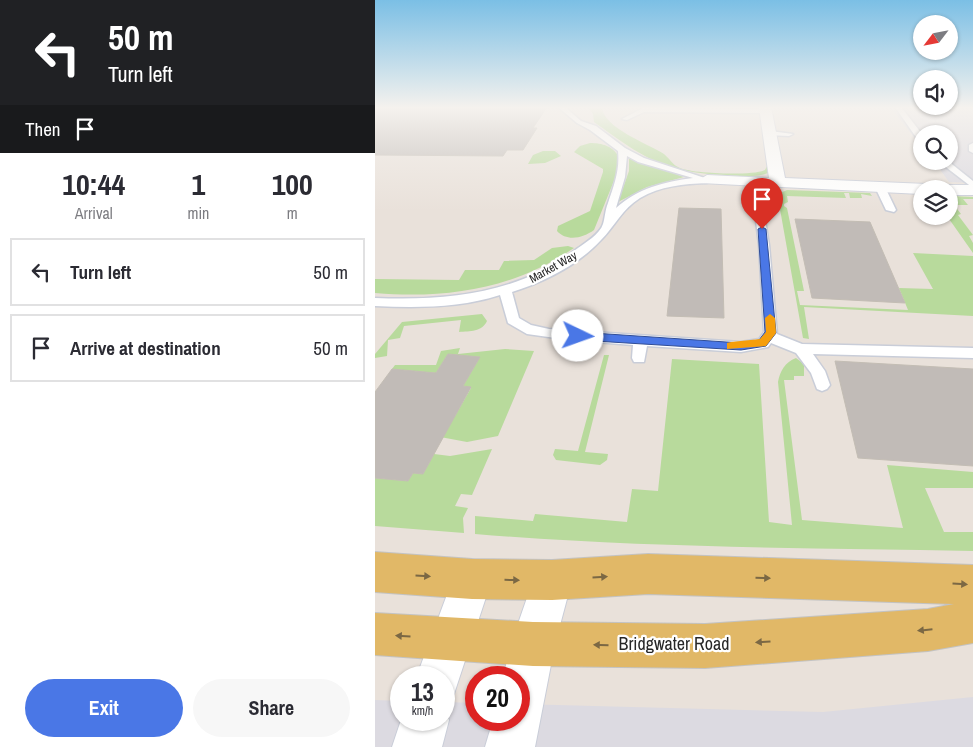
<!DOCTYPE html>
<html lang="en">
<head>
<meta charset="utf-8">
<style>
  :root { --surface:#fff; --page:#f7f7f7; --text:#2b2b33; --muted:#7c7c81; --line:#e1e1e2; --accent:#4a77e6 }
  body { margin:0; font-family:"Archivo Narrow",sans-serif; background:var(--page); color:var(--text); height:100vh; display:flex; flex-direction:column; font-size:19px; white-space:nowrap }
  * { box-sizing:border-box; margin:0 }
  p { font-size:16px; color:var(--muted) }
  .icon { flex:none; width:28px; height:28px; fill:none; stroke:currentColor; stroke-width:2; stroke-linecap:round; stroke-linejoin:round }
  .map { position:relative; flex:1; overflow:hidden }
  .details { display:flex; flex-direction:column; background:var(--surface); width:375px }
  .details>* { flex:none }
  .top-card { background:#202124; color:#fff; overflow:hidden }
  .needle { width:32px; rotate:238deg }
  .buttons { position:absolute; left:538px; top:15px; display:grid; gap:10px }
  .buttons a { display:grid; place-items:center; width:45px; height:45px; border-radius:50%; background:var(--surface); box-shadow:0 1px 4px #0004; font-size:25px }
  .speed { position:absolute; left:15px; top:666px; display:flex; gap:10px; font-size:25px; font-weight:700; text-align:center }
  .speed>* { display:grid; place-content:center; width:65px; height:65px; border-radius:50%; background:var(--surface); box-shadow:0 1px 4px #0004; line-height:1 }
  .speed small { font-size:12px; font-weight:400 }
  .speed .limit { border:8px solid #d22; background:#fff; color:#111 }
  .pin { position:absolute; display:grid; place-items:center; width:42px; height:42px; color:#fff; margin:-51px -21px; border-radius:50% 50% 50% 0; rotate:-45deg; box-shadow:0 0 5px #0007 }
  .pin .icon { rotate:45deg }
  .me { position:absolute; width:55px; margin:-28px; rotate:93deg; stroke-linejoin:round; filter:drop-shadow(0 0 4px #0008) }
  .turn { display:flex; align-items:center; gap:18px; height:105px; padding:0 25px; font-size:22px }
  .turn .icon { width:65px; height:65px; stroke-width:2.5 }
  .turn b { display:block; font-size:35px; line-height:42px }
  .then { display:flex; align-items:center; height:48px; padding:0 25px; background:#0003; gap:10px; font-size:19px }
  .eta { display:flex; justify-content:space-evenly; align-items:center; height:85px; text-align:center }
  .eta b { font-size:30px; font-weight:700; line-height:35px }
  .button { display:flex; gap:10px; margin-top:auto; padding:10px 25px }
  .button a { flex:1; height:58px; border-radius:30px; background:var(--accent); color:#fff; font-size:20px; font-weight:700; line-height:58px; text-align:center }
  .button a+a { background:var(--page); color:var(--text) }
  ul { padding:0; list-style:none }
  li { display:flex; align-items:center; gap:15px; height:68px; margin:0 10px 8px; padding:0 15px; border:2px solid var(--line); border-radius:0px }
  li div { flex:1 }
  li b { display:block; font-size:19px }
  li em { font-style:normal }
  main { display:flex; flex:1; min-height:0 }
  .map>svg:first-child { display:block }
  .industrial { fill:#dcdae1 }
  .green { fill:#b8da9c }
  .building { fill:#c1bbb7; stroke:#c3bdb4 }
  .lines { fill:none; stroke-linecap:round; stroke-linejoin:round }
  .service-casing { stroke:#c9cdd8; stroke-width:3 }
  .minor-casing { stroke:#c9cdd8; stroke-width:2 }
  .primary-casing { stroke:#c3c3c3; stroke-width:2 }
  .service { fill:#fff; fill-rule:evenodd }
  .minor { fill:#fff; fill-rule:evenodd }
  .primary { fill:#e1b867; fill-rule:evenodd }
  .oneway { fill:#7b6844 }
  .route { fill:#4a77e6; stroke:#304d96 }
  .slow { fill:#f59e0b }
  .labels { text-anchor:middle; stroke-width:4.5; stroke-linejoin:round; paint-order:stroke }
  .far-street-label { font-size:12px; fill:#272727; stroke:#fff }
  .near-street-label { font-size:18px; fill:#272727; stroke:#fff }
</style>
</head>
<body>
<main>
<section class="details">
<div class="top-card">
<div class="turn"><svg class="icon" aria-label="left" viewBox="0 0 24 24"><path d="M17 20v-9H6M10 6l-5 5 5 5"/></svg><div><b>50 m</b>Turn left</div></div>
<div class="then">Then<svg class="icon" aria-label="arrive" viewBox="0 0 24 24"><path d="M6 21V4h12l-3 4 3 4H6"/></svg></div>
</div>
<div class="eta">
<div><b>10:44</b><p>Arrival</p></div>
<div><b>1</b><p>min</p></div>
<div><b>100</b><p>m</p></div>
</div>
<ul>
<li><svg class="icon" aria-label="left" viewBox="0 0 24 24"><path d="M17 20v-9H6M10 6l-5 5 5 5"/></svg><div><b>Turn left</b></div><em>50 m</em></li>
<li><svg class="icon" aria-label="arrive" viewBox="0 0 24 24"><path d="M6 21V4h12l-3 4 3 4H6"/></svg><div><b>Arrive at destination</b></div><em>50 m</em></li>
</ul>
<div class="button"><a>Exit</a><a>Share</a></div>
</section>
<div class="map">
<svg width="598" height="747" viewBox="0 0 598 747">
  <rect width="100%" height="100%" fill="#e9e1da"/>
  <path class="industrial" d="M 515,107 L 598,107 L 598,183 L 574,182 L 559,161 L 574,161 L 574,134 L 546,134 L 546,146 Z
    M 598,697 L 598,747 L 0,747 L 0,700 L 26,701 L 26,720 L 69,720 L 69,702 L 101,703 L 101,720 L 144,720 L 144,704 L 448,712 Z"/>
  <path class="green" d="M 213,107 L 227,107 C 228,128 274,144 289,154 C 294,158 298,165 303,167 C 314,174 379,176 390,170 L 392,166 L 397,166 L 393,173 C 380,178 365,176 351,175 C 288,173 268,157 219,122 L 218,114 Z
    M 215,143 C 227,143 239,146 245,159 L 243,171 L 219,230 C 208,238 192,242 182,231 L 183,226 L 215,211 L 228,172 L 228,169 L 199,152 L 205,146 Z
    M 168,151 L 180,151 L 186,156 L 170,163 L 153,164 L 158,155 Z
    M 254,159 L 257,159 L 309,177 L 272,187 L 243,202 L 254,171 Z
    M 412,190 L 495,193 L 497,196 L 486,194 L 487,198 L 475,198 L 474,193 L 469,193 L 471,198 L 412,196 L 413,202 L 409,204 L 409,206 L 412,208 L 429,291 L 422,291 L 425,305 L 533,310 L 524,288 L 558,289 L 538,253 L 598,256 L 598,316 L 429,307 L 434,339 L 428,338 L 403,198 L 405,193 Z
    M 574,196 L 598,197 L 598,199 L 588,199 L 593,205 L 579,205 L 586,214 L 583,215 L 598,235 L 594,236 L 598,243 L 598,253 L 572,216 Z
    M 193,246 L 199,248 C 139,289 71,299 0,293 L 0,279 L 84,280 L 90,270 L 124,270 L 129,261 L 159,260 L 177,248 Z
    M 107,314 L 112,321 C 107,332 95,331 84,332 L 86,320 L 29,326 L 25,338 L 13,340 L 12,356 L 0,358 L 0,354 L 27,322 Z
    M 85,348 L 83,354 L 130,349 L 159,351 L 123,436 L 92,442 L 60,436 L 71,416 L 80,416 L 96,388 L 88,386 L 105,357 L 73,354 L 61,373 L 17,369 L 20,365 L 61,365 L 66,351 Z
    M 229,355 L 234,355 L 210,452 L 233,454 L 232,460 L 225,465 L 181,460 L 178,455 L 180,449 L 203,451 Z
    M 421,358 L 429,364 L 429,376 L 419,376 L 419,380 L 409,380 L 427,520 L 528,528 L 512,465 L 598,472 L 598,488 L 550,488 L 569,532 L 598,532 L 598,551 C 432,548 266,548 100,534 L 100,516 L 158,521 L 160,514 L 252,522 L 257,489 L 283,491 L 297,359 L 384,364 L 394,522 L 417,525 L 403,382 C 405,371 410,362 421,358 Z
    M 117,449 L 97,495 L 86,494 L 80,506 L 93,508 L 88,518 L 89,533 L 0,526 L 0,478 L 33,481 L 38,473 L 48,474 L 59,454 L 75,456 Z"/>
  <path class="building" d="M 0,107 L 172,107 L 158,128 L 162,128 L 148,150 L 132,150 L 128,156 L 0,155 Z
    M 304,208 L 346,209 L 349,318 L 292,316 Z
    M 420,219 L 495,222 L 530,303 L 437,298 Z
    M 73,354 L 105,357 L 88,386 L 96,387 L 48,474 L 38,473 L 33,481 L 0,478 L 0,392 L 17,369 L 61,373 Z
    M 460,361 L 598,369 L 598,466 L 483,458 Z"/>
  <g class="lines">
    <g class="service-casing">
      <path id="service" d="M 183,107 L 190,107 L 206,121 L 221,126 L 250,148 L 269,158 L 336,180 L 332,183 C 309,184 285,186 265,198 C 247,209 240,226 226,240 C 203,265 169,282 137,292 L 144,318 L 156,325 L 174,329 L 366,342 L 384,339 L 389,332 L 384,245 L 376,181 L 380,178 L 384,181 L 394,245 L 402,334 L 427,344 L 598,348 L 598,358 L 438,354 L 450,371 L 455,385 L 452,389 L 447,391 L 442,389 L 436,373 L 421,353 L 396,343 L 393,347 L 366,352 L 272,346 L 269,362 L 259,362 L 257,358 L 258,345 L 208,341 L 203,357 L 193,357 L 191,353 L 195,340 L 152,334 L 133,323 L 125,295 C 85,308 42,308 0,306 L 0,298 C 72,301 144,294 203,248 C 210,243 225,234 228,224 C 230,218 230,210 233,203 C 239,185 245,170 243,151 L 215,130 L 202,123 ZM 252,156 L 263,162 L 318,178 C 289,182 263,188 241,208 L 250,177 Z
        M 520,107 L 526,107 L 547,134 L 546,140 L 543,140 Z
        M 268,108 L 391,109 L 394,111 L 391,113 L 269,112 L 252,120 L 247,119 Z
        M 395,131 L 418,134 L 414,136 L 392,135 L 391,133 Z
        M 598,143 L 598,153 L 594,151 L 594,145 Z
        M 563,161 L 573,161 L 598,181 L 598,188 Z
        M 505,184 L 510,187 L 521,210 L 519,212 L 511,210 L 500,187 Z"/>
    </g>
    <g class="minor-casing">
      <path id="minor" d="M 384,107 L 396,107 L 410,178 L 552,184 L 560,189 L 546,189 L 546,194 L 326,183 L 324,180 L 332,175 L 394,178 Z
        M 574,185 L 598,185 L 598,195 L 574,195 L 574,189 L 566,189 Z
        M 97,559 L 111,565 L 117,579 L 79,694 L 69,698 L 69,678 L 41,678 L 83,565 Z
        M 177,560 L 191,566 L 197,580 L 180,644 L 160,747 L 110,747 L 118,720 L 144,720 L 144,678 L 128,678 L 136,644 L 163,566 Z
        M 69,708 L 74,720 L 67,747 L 17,747 L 26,720 L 69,720 Z"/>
    </g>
    <g class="primary-casing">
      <path id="primary" d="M 0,552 L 97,559 L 177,560 L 273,554 L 598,565 L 598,643 L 553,651 L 330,668 L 158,666 L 0,655 L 0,613 L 158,622 L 330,624 L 553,609 L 579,604 L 273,594 L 177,600 L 97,599 L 0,592 Z"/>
    </g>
    <use href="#service" class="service"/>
    <use href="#minor" class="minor"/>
    <use href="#primary" class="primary"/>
  </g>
  <defs><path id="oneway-solid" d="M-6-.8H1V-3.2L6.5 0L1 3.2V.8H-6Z" transform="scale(1.25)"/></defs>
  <g class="oneway">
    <use href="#oneway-solid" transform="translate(48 576) rotate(4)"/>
    <use href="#oneway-solid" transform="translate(225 577) rotate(-4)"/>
    <use href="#oneway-solid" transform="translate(388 578) rotate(2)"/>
    <use href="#oneway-solid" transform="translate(137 580) rotate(1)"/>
    <use href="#oneway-solid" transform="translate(585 584) rotate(3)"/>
    <use href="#oneway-solid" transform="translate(550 630) rotate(174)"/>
    <use href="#oneway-solid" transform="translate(28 636) rotate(-176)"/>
    <use href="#oneway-solid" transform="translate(388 642) rotate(176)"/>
    <use href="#oneway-solid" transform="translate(226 645) rotate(-179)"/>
  </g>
  <linearGradient id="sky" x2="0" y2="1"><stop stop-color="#7bbfe5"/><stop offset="0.51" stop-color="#f5f2ee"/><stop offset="1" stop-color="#f5f2ee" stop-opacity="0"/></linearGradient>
  <rect width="598" height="211" fill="url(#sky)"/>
  <path class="route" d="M 387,227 L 391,229 L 401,333 L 391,346 L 366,350 L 203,340 L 198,336 L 203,332 L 366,343 L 384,340 L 390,332 L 383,229 Z"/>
  <path class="slow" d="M 395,314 L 400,318 L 401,333 L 391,346 L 352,349 L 352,343 L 356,342 L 385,339 L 391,332 L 390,318 Z"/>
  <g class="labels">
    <g class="far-street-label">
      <text transform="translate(178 267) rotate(-29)" y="4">Market Way</text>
    </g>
    <g class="near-street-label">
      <text x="299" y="650">Bridgwater Road</text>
    </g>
  </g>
</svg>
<div class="buttons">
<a><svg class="needle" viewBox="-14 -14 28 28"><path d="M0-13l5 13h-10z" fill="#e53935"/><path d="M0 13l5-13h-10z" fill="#7c7c81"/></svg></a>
<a><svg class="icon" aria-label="sound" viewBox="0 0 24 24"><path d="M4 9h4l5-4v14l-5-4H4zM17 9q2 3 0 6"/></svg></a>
<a><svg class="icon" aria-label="search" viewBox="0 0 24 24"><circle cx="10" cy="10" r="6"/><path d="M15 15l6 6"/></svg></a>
<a><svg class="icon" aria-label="layers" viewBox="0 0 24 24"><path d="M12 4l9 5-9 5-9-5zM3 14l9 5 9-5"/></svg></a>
</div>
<div class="speed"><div>13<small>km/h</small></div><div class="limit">20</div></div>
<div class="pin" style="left:387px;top:229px;background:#d93025"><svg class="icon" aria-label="arrive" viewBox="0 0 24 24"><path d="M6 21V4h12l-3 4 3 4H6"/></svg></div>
<svg class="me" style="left:203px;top:336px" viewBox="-20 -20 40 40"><circle r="19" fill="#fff"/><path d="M0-13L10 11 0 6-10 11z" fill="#4a77e6"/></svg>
</div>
</main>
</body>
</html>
